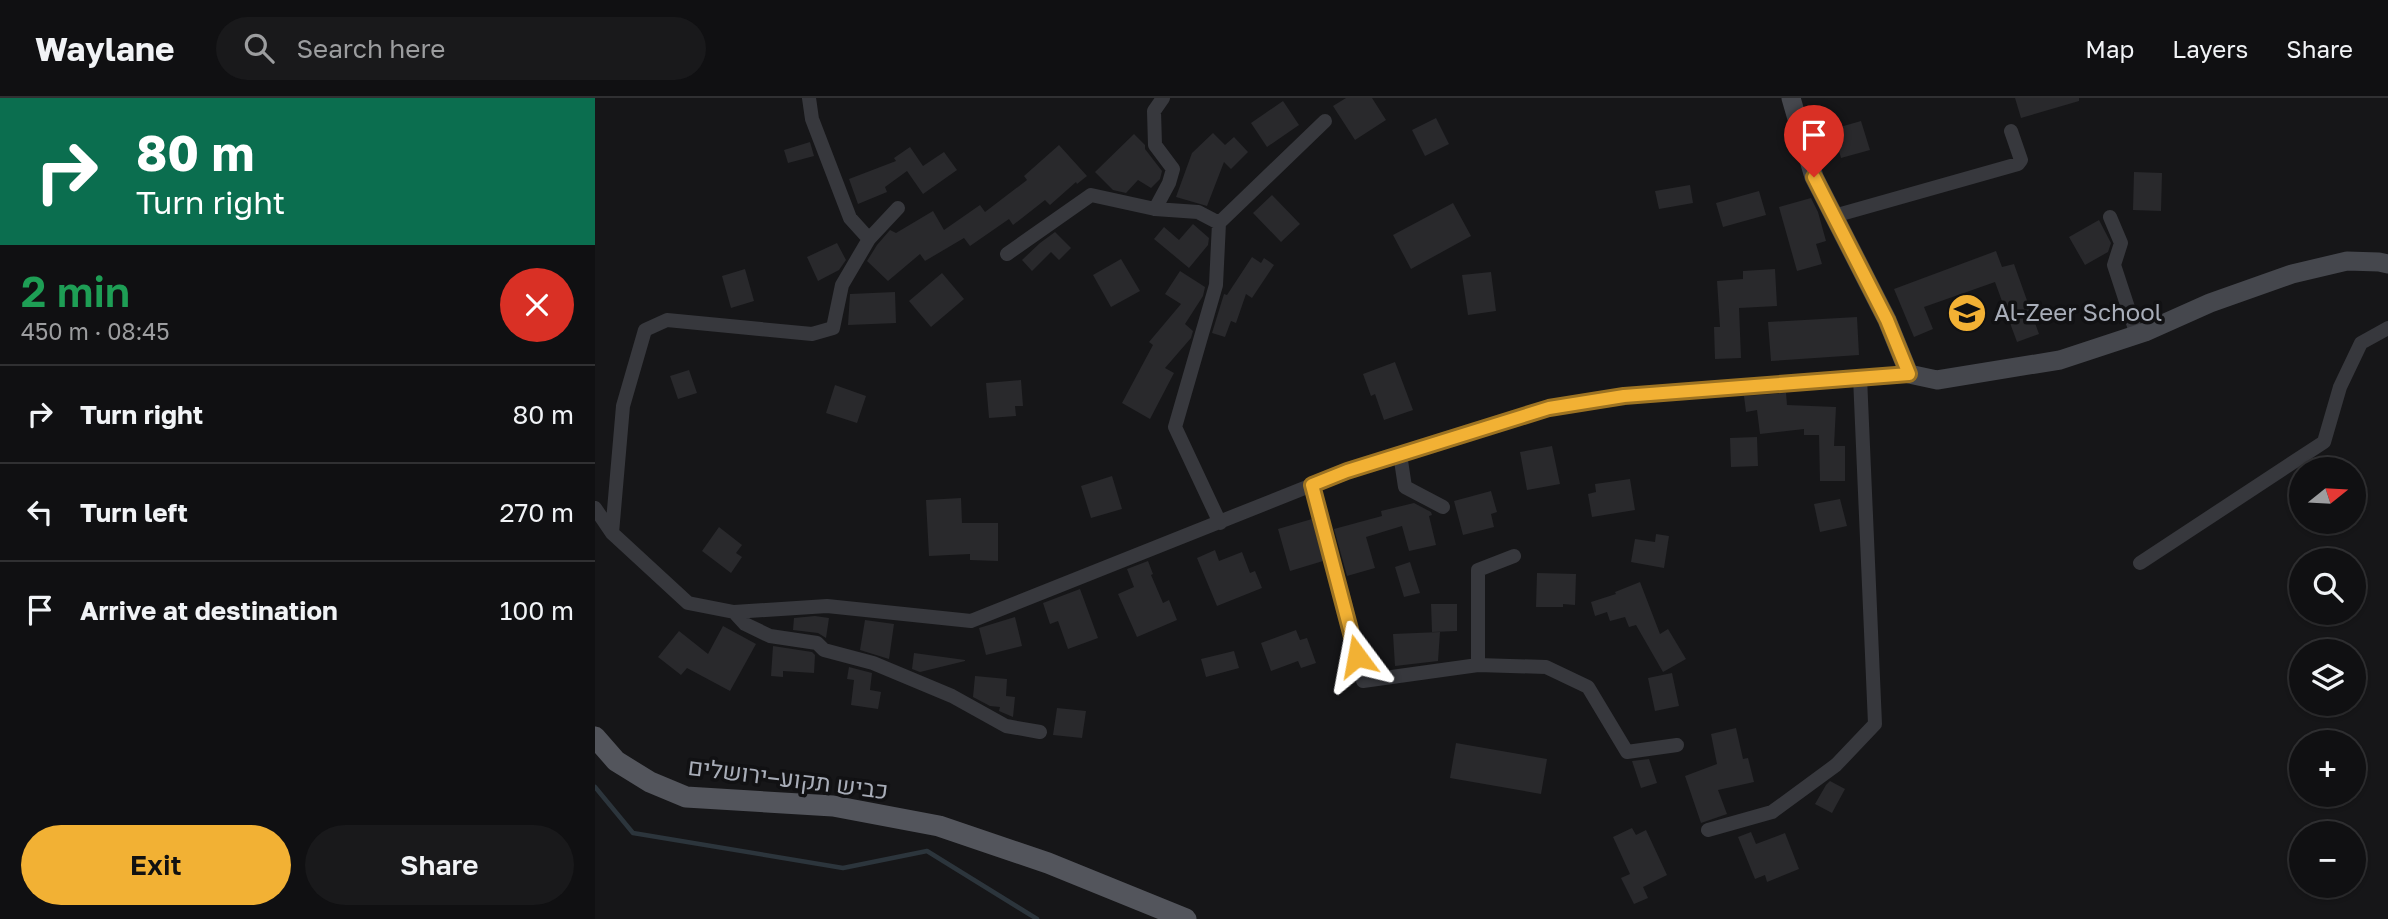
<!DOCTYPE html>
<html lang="en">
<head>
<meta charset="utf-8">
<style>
  :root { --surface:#101012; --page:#19191b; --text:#f1f3f6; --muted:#9c9d9f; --line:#303032; --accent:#f2b134 }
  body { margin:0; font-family:"Golos Text",Heebo,sans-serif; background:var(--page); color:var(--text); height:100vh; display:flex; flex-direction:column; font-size:26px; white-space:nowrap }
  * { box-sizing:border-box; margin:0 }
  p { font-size:23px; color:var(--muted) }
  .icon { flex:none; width:38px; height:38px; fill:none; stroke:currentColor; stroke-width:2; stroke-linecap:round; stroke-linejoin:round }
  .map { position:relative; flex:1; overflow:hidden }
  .panel { display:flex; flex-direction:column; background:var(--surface); width:595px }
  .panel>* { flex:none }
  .hud { background:#0b6e4f; color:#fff; overflow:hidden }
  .needle { width:46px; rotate:72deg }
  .buttons { position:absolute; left:1694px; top:359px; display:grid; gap:14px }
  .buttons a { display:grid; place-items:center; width:77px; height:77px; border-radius:50%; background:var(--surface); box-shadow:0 2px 5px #0004,0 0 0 2px var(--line); font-size:35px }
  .pin { position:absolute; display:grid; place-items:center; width:60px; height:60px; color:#fff; margin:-72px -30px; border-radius:50% 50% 50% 0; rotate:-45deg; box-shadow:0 0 7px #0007 }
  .pin .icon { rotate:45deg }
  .me { position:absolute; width:77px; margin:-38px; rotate:347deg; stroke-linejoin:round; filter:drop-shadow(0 0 5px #0008) }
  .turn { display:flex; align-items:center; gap:24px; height:147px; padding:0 21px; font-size:32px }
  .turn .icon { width:91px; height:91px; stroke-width:2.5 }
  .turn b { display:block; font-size:49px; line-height:60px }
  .round { display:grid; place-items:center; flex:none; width:74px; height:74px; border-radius:37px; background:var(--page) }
  .summary { display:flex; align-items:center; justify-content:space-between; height:119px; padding:0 21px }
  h1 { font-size:42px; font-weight:600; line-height:52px; color:#1e9e55 }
  .primary-button { display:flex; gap:14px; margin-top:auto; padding:14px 21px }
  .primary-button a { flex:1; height:80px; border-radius:42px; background:var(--accent); color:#111; font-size:28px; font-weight:600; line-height:80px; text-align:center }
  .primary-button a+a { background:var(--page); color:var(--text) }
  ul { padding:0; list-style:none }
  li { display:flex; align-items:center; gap:21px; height:98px; padding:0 21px; border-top:2px solid var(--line) }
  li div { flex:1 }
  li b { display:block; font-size:26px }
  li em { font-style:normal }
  header { display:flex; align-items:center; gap:42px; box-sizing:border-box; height:98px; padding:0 35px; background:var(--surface); border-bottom:2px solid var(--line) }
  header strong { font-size:33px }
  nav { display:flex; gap:38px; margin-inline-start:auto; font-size:24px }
  .search { width:490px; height:63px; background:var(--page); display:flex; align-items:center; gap:18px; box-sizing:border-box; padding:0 24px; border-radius:38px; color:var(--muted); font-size:26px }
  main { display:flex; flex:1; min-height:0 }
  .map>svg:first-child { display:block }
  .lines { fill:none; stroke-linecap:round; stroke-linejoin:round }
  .stream { stroke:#2c353c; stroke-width:4.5 }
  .building { fill:#29292c }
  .street { stroke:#37383d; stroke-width:14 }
  .secondary { stroke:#45474d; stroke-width:19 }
  .primary { stroke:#53555c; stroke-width:21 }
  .route-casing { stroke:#9d7322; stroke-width:18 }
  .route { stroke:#f2b134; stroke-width:12 }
  .labels { text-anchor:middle; stroke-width:7; stroke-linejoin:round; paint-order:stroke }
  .poi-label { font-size:24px; fill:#a8adb8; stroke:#111113; text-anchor:start }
  .street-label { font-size:24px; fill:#a8adb8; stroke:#111113 }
</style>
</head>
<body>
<header>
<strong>Waylane</strong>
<div class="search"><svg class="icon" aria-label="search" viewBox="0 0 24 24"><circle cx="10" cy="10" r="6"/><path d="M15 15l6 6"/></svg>Search here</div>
<nav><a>Map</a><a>Layers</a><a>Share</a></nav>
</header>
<main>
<section class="panel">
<div class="hud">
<div class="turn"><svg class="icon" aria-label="right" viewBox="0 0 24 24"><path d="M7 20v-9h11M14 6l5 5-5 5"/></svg><div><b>80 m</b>Turn right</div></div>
</div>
<div class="summary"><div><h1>2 min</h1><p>450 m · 08:45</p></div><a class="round" style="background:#d93025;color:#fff"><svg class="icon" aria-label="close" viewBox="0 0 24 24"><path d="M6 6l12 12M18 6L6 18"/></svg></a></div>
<ul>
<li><svg class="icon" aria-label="right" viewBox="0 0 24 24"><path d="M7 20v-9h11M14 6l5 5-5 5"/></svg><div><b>Turn right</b></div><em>80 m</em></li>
<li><svg class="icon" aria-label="left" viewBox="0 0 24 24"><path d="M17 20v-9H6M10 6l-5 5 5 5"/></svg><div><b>Turn left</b></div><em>270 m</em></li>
<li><svg class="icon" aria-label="arrive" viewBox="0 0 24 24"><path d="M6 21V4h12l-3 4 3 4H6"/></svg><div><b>Arrive at destination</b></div><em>100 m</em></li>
</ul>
<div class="primary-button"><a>Exit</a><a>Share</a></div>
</section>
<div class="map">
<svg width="1793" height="821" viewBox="0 0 1793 821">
  <rect width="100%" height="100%" fill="#161618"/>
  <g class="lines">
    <path class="stream" d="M 0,689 L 38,735 L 248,770 L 332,753 L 442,821"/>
  </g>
  <path class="building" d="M 751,0 L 777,0 L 791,22 L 760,42 L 738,8 Z
    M 1420,0 L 1484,0 L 1484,3 L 1426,20 Z
    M 688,3 L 704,27 L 672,49 L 656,25 Z
    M 841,20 L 854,46 L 830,58 L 817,32 Z
    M 1266,23 L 1275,52 L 1246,60 L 1238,31 Z
    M 618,35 L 630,47 L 639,39 L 653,54 L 636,71 L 629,64 L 612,108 L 581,99 L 597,55 Z
    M 539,36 L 550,47 L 550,51 L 567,73 L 565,81 L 556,90 L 543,82 L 531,95 L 518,92 L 500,74 Z
    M 215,44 L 219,58 L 193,65 L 189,52 Z
    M 464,47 L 492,78 L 482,86 L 481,84 L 455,107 L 450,102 L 418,127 L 414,121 L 375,148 L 369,140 L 330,163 L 325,156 L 293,183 L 272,163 L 282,147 L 295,132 L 301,135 L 338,113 L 349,132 L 385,107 L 390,114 L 432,82 L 429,78 Z
    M 315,49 L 328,68 L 349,54 L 362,72 L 328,96 L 312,73 L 290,89 L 292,94 L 263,106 L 254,81 L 301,63 L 299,60 Z
    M 1539,74 L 1567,75 L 1566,113 L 1538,112 Z
    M 1095,87 L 1098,105 L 1064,111 L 1060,93 Z
    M 1164,93 L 1171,117 L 1128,129 L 1121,105 Z
    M 677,97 L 705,126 L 686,144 L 658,115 Z
    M 1216,100 L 1223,114 L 1231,143 L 1221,146 L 1227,166 L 1202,173 L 1184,109 Z
    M 858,105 L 876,138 L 816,171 L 798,137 Z
    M 1504,122 L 1516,145 L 1513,154 L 1490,167 L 1474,139 Z
    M 598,126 L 614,140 L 613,147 L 594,170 L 559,141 L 569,129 L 584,142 Z
    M 460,134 L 476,150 L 464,162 L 456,154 L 437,173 L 427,162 L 445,145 Z
    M 242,145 L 251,162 L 244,172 L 223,183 L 212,159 Z
    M 1401,153 L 1407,169 L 1419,166 L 1444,236 L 1422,244 L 1400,184 L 1329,209 L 1338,231 L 1319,239 L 1299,191 Z
    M 657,159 L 666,165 L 669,160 L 679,167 L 657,200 L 651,196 L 641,225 L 636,223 L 630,239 L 617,235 L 629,196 L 632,197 Z
    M 526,161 L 545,193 L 516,209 L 498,177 Z
    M 150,171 L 159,203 L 136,210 L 127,178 Z
    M 1180,171 L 1182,208 L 1144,210 L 1146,260 L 1120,261 L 1119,229 L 1125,229 L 1122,183 L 1148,181 L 1148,173 Z
    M 585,173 L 610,189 L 608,198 L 590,226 L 598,233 L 596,240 L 570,270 L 579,275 L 555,321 L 527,305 L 558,247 L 554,244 L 586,206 L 570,196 Z
    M 896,174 L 901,213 L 873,217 L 867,177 Z
    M 347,175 L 369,201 L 336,229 L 314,203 Z
    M 300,194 L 301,225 L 253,227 L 255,196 Z
    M 1262,219 L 1264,257 L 1176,263 L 1173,224 Z
    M 800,264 L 818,312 L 789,322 L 780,296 L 776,298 L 768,276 Z
    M 94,272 L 102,295 L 83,301 L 75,278 Z
    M 426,282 L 428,308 L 420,308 L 421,318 L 394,320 L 391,285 Z
    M 240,287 L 271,298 L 262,325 L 231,315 Z
    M 1191,295 L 1192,307 L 1241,309 L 1239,348 L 1250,348 L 1250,383 L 1225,383 L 1224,337 L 1209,337 L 1209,331 L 1165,336 L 1162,312 L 1151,314 L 1149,298 Z
    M 1162,339 L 1163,368 L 1136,369 L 1135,340 Z
    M 957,348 L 965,386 L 932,392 L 925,354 Z
    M 517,378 L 527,411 L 496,420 L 486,388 Z
    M 1035,381 L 1040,412 L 997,419 L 993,396 L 1001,394 L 1000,386 Z
    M 896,393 L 902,414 L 896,416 L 899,429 L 868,437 L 859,403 Z
    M 366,400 L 367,425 L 403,425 L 403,463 L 375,462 L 375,456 L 334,458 L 331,402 Z
    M 1245,401 L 1252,428 L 1225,434 L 1219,406 Z
    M 819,405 L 836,414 L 837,417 L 834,418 L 841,447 L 814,453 L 807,428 L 771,439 L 780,470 L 752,478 L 739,431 L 787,418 L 786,413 Z
    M 717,421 L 728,463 L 695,473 L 683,431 Z
    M 124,429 L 147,447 L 141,455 L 147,459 L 136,475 L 107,453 Z
    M 1061,436 L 1074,438 L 1069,470 L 1036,464 L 1040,441 L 1060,444 Z
    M 620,452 L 624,463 L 647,454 L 655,475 L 660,473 L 667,490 L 622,508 L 602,460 Z
    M 553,463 L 558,476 L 556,477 L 568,505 L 574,502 L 582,522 L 542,539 L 523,496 L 539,489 L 532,471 Z
    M 815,464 L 825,495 L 809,499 L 800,469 Z
    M 942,475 L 981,476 L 980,507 L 968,506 L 968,509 L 941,509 Z
    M 1045,484 L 1065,536 L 1073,531 L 1091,561 L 1068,574 L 1041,527 L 1034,529 L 1030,519 L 1015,523 L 1012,514 L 1000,518 L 996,504 L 1021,496 L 1020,494 Z
    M 485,491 L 503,540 L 473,551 L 463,523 L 455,526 L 448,505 Z
    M 836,506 L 862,506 L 862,533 L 837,534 Z
    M 220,518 L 234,520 L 231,540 L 223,535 L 198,532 L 199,520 Z
    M 420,519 L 427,548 L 391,557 L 384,530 Z
    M 270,522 L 299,526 L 294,561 L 265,552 Z
    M 128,528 L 161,546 L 135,593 L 92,570 L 86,577 L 63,559 L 84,533 L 113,556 Z
    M 701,532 L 705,542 L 712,540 L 721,565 L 706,570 L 703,563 L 676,573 L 666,545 Z
    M 845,534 L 843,563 L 800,568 L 798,536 Z
    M 178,548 L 217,554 L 220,557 L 219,575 L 188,573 L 188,579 L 176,578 Z
    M 639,553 L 644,570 L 611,579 L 606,561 Z
    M 319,555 L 370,562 L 370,563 L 325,574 L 317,571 Z
    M 254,569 L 277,575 L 275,592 L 286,594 L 283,611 L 256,607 L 259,582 L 252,581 Z
    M 1077,575 L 1084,608 L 1060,613 L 1053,580 Z
    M 380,578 L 412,581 L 411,598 L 420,599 L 418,619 L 404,613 L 405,609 L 395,608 L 378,599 Z
    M 462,610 L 491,613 L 487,640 L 458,637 Z
    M 1141,630 L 1148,661 L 1153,660 L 1159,684 L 1123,692 L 1132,716 L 1106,725 L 1090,678 L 1122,666 L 1116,636 Z
    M 861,645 L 952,661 L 946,696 L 855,680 Z
    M 1054,661 L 1062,685 L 1046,690 L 1037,663 Z
    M 1235,683 L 1250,691 L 1237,715 L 1220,706 L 1231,687 Z
    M 1037,730 L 1041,737 L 1051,732 L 1072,777 L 1048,789 L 1053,800 L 1039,806 L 1026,780 L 1035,776 L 1018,739 Z
    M 1156,734 L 1161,746 L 1190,735 L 1204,771 L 1172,784 L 1170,777 L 1160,781 L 1143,739 Z"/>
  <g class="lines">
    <path class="street" d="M 214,0 L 217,21 L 255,120 L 274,141
      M 560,111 L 574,85 L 578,71 L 560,47 L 559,13 L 568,0
      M 1239,118 L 1423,66 L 1426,62 L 1416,33
      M 1515,119 L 1526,145 L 1519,167 L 1542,237
      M 412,156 L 496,97 L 560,111 L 603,114 L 624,125
      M 805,356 L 810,389 L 848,409
      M 717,387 L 750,506 L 768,583 L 883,567 L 951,569 L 993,589 L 1032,654 L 1082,647
      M 0,410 L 17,435 L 93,505 L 139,514 L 232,508 L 376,523 L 752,373 L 954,310 L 1029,298 L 1314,276
      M 625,425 L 580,329 L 621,187 L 624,125 L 730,23
      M 17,435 L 28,308 L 50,232 L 72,222 L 217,236 L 238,230 L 247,187 L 274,141 L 303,110
      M 1545,465 L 1729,344 L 1745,289 L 1766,245 L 1793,230
      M 139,514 L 150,526 L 175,538 L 222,545 L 229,552 L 278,565 L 357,598 L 411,628 L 445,634
      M 883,567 L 883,472 L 919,458
      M 1113,732 L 1177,714 L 1241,667 L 1280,626 L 1265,279"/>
    <path class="secondary" d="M 1196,0 L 1219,79 L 1292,222 L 1314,276 L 1342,282 L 1465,262 L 1550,234 L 1615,205 L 1697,176 L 1752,163 L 1784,164 L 1793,166"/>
    <path class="primary" d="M 0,639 L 21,663 L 55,684 L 91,699 L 238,708 L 344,728 L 453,765 L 591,821"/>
  </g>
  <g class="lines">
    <g class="route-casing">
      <path id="route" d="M 762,558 L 717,387 L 752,373 L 954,310 L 1029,298 L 1314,276 L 1292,222 L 1219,79"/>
    </g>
    <use href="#route" class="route"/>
  </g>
  <defs>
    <g id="school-disc" transform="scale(2.0125)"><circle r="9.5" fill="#f2b134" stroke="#111113"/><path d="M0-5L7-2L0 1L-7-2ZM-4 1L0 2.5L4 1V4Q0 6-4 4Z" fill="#111"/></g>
  </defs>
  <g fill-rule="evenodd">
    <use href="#school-disc" x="1372" y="215"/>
  </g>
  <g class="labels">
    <g class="poi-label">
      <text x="1399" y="223">Al-Zeer School</text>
    </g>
    <g class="street-label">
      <text transform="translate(193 681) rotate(7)" y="8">כביש תקוע–ירושלים</text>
    </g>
  </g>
</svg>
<div class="buttons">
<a><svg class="needle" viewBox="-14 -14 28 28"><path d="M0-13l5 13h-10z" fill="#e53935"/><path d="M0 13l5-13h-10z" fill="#9c9d9f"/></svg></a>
<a><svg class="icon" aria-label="search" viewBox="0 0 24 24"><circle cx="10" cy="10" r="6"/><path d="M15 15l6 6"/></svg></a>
<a><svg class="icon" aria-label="layers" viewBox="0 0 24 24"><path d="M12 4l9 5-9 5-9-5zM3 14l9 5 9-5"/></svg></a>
<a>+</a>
<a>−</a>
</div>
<div class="pin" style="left:1219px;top:79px;background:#d93025"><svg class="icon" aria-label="arrive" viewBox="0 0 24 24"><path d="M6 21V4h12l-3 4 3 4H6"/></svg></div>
<svg class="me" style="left:762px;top:558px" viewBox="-20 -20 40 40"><path d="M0-17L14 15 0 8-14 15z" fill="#f2b134" stroke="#fff" stroke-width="4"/></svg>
</div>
</main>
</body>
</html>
